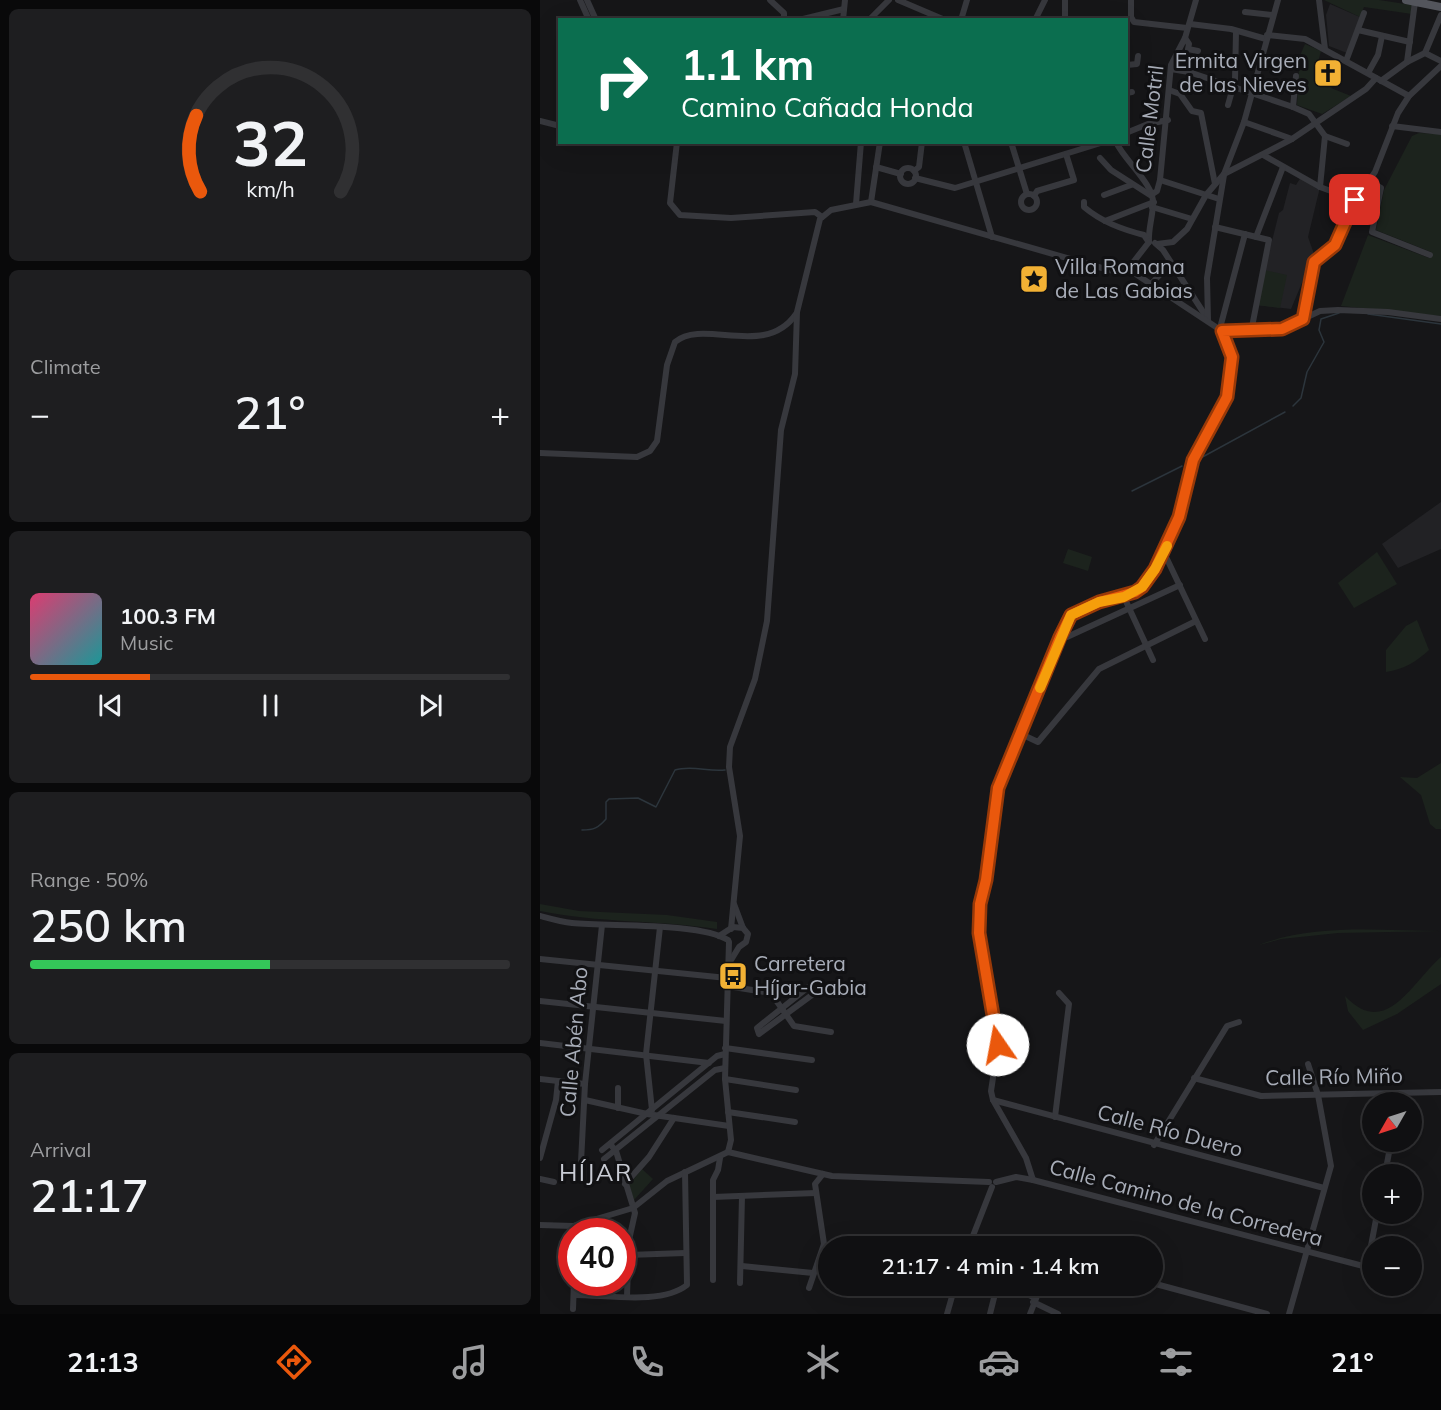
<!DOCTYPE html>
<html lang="en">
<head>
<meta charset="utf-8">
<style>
	:root { --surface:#101012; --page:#1e1e20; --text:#f1f3f6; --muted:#9c9d9f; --line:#303032; --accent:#ea580c }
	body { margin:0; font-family:Mulish,sans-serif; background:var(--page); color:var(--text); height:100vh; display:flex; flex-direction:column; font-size:22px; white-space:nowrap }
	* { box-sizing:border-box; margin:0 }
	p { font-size:20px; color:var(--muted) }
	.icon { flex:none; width:33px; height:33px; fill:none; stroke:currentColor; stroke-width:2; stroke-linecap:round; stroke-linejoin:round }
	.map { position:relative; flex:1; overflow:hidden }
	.sheet { display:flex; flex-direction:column; gap:9px; padding:9px; background:#09090a; width:540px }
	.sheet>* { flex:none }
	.guide { position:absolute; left:18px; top:18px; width:570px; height:126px; border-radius:0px; box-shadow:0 6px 24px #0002,0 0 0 2px var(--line); background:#0b6e4f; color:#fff; overflow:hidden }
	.needle { width:39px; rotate:231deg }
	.buttons { position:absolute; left:822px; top:1092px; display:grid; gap:12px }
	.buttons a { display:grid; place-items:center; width:60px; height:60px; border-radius:50%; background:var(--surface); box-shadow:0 6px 24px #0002,0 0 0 2px var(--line); font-size:30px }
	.speed { position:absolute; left:18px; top:1218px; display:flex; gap:12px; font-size:30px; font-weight:700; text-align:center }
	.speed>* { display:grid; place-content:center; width:78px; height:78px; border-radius:50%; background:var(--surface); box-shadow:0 6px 24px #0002,0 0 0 2px var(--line); line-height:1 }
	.speed .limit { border:9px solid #d22; background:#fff; color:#111 }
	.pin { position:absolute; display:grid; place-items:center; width:51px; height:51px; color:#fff; margin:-26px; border-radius:12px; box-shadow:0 3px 9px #0006 }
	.me { position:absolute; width:66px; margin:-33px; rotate:348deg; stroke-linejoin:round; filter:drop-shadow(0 0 4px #0008) }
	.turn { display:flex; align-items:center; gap:21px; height:126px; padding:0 24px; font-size:27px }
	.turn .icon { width:78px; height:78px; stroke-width:2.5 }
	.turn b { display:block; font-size:42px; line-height:51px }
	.big { font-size:45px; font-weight:600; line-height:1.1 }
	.sheet .card { flex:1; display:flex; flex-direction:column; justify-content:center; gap:9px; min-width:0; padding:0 21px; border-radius:9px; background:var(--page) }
	.sheet .dial { align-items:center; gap:0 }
	.dial svg { height:156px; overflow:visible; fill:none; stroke:var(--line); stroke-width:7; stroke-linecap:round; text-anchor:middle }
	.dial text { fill:var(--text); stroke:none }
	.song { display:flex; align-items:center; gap:18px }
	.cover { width:72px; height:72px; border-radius:9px; background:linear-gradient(135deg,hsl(340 70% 55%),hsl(180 70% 35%)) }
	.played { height:6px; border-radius:3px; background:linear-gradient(90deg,var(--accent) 25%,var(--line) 25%) }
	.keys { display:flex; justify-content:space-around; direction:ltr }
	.heat { display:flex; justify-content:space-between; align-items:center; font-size:33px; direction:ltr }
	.charge { height:9px; border-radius:4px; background:linear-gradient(90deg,#34c759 50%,var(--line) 0) }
	.trip { position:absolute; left:278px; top:1236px; width:345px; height:60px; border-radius:30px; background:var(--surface); box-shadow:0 6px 24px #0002,0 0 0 2px var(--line); font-weight:600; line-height:60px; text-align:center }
	.tabs { display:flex; height:96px; justify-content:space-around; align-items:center; background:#060607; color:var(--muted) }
	.tabs .icon { width:42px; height:42px }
	.tabs .selected { color:var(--accent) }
	.tabs b { font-size:27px; color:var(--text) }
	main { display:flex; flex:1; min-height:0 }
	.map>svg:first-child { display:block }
</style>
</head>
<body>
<main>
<section class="sheet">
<div class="card dial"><svg viewBox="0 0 100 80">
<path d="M14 69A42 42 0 1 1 86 69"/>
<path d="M14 69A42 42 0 0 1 12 30" stroke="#ea580c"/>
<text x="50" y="56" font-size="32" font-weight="700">32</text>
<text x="50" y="72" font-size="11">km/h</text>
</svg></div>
<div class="card"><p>Climate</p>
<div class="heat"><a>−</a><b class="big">21°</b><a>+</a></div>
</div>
<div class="card">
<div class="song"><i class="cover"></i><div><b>100.3 FM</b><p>Music</p></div></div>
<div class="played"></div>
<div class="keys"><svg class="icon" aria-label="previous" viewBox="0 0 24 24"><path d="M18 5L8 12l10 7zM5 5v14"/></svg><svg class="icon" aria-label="pause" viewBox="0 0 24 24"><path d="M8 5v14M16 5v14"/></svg><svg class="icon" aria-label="next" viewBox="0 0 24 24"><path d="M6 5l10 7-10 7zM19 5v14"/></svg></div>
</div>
<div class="card"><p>Range · 50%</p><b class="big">250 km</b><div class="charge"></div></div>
<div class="card"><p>Arrival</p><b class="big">21:17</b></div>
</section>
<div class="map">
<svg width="901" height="1314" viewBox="0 0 901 1314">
	<rect width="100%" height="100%" fill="#161618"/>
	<!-- built -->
	<g fill="#222225">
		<polygon points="790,4 820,17 807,53 789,46 786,15"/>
		<polygon points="761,177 780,187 768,237 774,254 751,309 716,305 739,213 743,210 750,183 756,185"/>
		<polygon points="901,502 901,549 858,568 842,544"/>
	</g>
	<!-- green -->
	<g fill="#1c231d">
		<polygon points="784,0 839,0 872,5 872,14 824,7 820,17"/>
		<polygon points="765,44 781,51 775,73 778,80 787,82 796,78 802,79 791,88 811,96 782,114 757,105 759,68 756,65"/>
		<polygon points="879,133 901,134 901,316 801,306 828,235 889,258 891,252 836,230 844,190 872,136"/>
		<polygon points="724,270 747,275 740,308 716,305"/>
		<polygon points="528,549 552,557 548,571 523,563"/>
		<polygon points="837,552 857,584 814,608 798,583"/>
		<path d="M877,620L889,650C876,662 864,669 846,672V650L866,626Z"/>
		<polygon points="901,763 901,829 896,829 890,824 881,795 860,777 877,778"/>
		<path d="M0,904L39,911L127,915L177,922V929C118,920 58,923 0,911Z"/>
		<path d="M901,931L798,933L741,939L719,945C776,923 841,931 901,931Z"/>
		<path d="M901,957V984L857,1014L823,1030L808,1011L805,996C846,1040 872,982 901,957Z"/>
		<polygon points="102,1169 113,1179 94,1200 89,1185"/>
	</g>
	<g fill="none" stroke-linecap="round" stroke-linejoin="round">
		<!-- stream -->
		<g stroke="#2c353c" stroke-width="1.5">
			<polyline points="828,314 901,324"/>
			<polyline points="753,406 761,398 767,372 784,342 779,330 781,319 799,313"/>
			<polyline points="657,460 745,412"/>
			<polyline points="592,491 642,466"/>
			<path d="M42,830C54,830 58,828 66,819V802L69,799L98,798L116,807L135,770C152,765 168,772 185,770"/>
		</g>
		<!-- minor -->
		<g stroke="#37383d" stroke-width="6">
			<polyline points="40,0 49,20"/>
			<polyline points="47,0 56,20"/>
			<polyline points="230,0 244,13 244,20"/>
			<polyline points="358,0 405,20"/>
			<polyline points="525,0 525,20"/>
			<polyline points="591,0 591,17 594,22 647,28"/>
			<polyline points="779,0 785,49"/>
			<polyline points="705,12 733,15"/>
			<polyline points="259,20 304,9"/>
			<polyline points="303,20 305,0"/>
			<polyline points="329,20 349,0"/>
			<polyline points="421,20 427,0"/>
			<polyline points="495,20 505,0"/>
			<polyline points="650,24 691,29 726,39"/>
			<polyline points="818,30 870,42"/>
			<polyline points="727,35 765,39 869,96"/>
			<polyline points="645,38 649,44 648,49 658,51"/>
			<polyline points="885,53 901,15"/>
			<polyline points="806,61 824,13"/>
			<polyline points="867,62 875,2"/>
			<polyline points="587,65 597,64 598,56"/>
			<polyline points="631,69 649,72 753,107 769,114 785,136 780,187"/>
			<polyline points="828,73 838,55 842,36"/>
			<polyline points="841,81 867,62 885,53 901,61"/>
			<polyline points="629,90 640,94 652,111 661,113 675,184"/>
			<polyline points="586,93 592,92"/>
			<polyline points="688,105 695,80 696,32"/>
			<polyline points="753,107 756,76"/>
			<polyline points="0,121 20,126"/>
			<polyline points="704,122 752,139"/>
			<polyline points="852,126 901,132"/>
			<polyline points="586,133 608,124 628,120"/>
			<polyline points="785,136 807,144"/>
			<polyline points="137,142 130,203 140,215 191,218 275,212 282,217"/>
			<polyline points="424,142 452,237"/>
			<polyline points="471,142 487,194"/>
			<path d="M576,142C584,160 614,184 613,203C613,216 608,229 609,242"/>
			<polyline points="723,155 780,187 815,200"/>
			<polyline points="560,158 571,170 610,195"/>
			<polyline points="336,167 361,174"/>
			<circle cx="368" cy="176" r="8"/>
			<polyline points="374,171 379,167 382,142"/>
			<polyline points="684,174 752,139 826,89 836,78"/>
			<polyline points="375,178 415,188 564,142"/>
			<polyline points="620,180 679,199"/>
			<polyline points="828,181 841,188 832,232 890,255"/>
			<circle cx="489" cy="202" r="8"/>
			<polyline points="564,195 591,185"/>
			<polyline points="611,195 617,191 620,180 631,65 645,38 656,0"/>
			<polyline points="494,196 497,191 534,180 526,154"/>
			<polyline points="331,202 340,142"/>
			<path d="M544,202V207C562,222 581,229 604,235L608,241"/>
			<polyline points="316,204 321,142"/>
			<polyline points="612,207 652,219"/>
			<polyline points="565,221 614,202"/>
			<polyline points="675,227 729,240 711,332"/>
			<polyline points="716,237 743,167"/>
			<polyline points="615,243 623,250 667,318"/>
			<polyline points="617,244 633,242 647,229 666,195 684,174 704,122 738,0"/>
			<polyline points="588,269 609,242"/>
			<polyline points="611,284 631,263"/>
			<polyline points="763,319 774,262 796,242 815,200 835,172 858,113 869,96 901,66"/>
			<polyline points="668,320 667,278 684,175"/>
			<polyline points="680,328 705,234"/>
			<path d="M0,453L97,457L110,451L117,441L127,365L135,342C164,318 225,359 256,314"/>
			<polyline points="622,556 627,559 665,639"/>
			<polyline points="584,597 613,660"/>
			<polyline points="520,637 527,637 640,585"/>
			<polyline points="481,734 498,742 559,669 656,621"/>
			<polyline points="194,904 203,928"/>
			<path d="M0,916C11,919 21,922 32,923C69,927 160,922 188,940"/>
			<polyline points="191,929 200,836 189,767 190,747 215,679 227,621 241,430 255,374 257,312 280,219 291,210 331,202 569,270 581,272 588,269 682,331 742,329 780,311 798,310 848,312 901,319"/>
			<polyline points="179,936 193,927 203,928 208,934 206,942 199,947 188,965"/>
			<polyline points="0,959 187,978"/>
			<polygon points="271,985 274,986 276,992 219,1034 217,1028"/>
			<polyline points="187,986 231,993 254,1026 291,1032"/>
			<polyline points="0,1001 186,1021"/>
			<polyline points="0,1043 169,1063"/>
			<polyline points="185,1048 272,1060"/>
			<polyline points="654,1078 721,1096 901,1092"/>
			<polyline points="0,1079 45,1084"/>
			<polyline points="185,1079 256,1090"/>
			<polyline points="45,1100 107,1114 189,1126"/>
			<polyline points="453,1100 784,1188"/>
			<polyline points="78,1108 78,1088"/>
			<polyline points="112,1110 106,1054 120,927"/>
			<polyline points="188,1112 255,1122"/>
			<polyline points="515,1117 529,1004 519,993"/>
			<polyline points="70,1144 76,1151 95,1213 89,1240 87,1296"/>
			<polyline points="614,1145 687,1026 699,1022"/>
			<polyline points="62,1150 177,1056 185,1054"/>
			<polyline points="188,1152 292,1176 449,1182"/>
			<polyline points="188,1152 191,1140 185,1079 189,942"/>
			<polyline points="0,1158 16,1100 18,1081"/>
			<polyline points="64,1159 175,1070 185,1068"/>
			<polyline points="41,1162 45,1084 62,925"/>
			<polyline points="845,1174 851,1142"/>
			<polyline points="0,1179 14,1182"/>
			<polyline points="493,1180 486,1158 453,1100 451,1091 458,1045 439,933 440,905 446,880 458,788 531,615 559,602 595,592 602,587 615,569 639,517 653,460 687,397 692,357 682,331"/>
			<polyline points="456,1182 476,1177 493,1180 827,1267 837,1214"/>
			<polyline points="85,1184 109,1157 134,1118"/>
			<polyline points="173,1197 276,1193"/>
			<polyline points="0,1225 33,1226 93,1208 127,1181 188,1152"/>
			<polyline points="32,1243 32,1250"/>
			<polyline points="429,1246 452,1187"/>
			<polyline points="88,1255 145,1253"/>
			<polyline points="202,1266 273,1273"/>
			<polyline points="173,1280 173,1180 178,1170 180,1158"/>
			<polyline points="200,1283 202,1196"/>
			<polyline points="612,1283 727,1314"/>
			<polyline points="471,1286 495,1298"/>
			<polyline points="269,1288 284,1244 275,1184 283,1174"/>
			<path d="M35,1295C67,1295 122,1305 147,1285L145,1172"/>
			<polyline points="493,1302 518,1314"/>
			<polyline points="33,1309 34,1282"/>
			<polyline points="407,1314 415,1286"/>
			<polyline points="450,1314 457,1286"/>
			<polyline points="490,1314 501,1286"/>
			<polyline points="749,1314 791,1166 778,1095 768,1064"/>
		</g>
		<!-- major -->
		<polyline stroke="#53555c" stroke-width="8" points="866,0 901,7"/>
	</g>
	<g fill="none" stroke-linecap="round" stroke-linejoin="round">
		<!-- route casing -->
		<g stroke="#983908" stroke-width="15">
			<polyline id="route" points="458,1045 439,933 440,904 446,880 458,788 520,637 531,615 559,602 595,592 602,587 615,569 639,517 653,460 687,397 692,357 682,331 742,329 763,319 774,262 795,245 815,200"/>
		</g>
		<!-- route -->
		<use href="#route" stroke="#ea580c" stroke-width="10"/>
		<!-- slow -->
		<polyline stroke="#f59e0b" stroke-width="10" points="500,688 531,615 559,602 584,597 602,587 615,569 627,546"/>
	</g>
	<!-- icons -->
	<defs>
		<g id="church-square" transform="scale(1.5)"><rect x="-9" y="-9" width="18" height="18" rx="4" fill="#f2b134" stroke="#111113"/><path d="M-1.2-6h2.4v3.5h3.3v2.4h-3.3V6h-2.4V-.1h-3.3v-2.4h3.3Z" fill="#111"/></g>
		<g id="sight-square" transform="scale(1.5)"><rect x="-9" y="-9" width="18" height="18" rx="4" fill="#f2b134" stroke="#111113"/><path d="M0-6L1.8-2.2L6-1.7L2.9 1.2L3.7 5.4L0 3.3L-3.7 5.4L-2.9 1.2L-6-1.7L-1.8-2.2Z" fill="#111"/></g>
		<g id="bus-square" transform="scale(1.5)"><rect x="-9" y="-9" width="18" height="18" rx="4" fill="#f2b134" stroke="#111113"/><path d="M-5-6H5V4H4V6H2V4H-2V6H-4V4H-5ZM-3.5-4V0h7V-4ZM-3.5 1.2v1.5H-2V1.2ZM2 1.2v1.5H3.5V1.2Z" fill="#111"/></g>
	</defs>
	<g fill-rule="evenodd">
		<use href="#church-square" x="788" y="73"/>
		<use href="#sight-square" x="494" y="279"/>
		<use href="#bus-square" x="193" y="976"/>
	</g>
	<g text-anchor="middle" stroke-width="6" stroke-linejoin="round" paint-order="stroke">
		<!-- poi labels -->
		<g font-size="21" fill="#a8adb8" stroke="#111113" text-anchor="start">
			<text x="767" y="68" text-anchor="end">Ermita Virgen<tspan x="767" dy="24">de las Nieves</tspan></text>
			<text x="515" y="274">Villa Romana<tspan x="515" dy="24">de Las Gabias</tspan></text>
			<text x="214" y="971">Carretera<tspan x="214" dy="24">Híjar-Gabia</tspan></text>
		</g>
		<!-- street labels -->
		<g font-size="21" fill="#a8adb8" stroke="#111113">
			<text transform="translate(610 119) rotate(-83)" y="7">Calle Motril</text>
			<text transform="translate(34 1042) rotate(-85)" y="7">Calle Abén Abo</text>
			<text transform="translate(794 1077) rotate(-1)" y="7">Calle Río Miño</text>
			<text transform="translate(630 1131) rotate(15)" y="7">Calle Río Duero</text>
			<text transform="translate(646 1203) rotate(15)" y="7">Calle Camino de la Corredera</text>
		</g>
		<!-- quarter labels -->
		<g font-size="24" letter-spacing="1.5" fill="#c9ccd4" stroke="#111113">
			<text x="56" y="1181">HÍJAR</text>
		</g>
	</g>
</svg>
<div class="buttons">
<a><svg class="needle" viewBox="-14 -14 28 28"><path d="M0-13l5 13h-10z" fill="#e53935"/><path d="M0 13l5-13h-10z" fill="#9c9d9f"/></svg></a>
<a>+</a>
<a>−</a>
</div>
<div class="speed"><div class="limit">40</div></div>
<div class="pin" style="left:815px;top:200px;background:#d93025"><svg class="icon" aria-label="arrive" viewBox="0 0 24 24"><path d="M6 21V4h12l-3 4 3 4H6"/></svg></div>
<svg class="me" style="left:458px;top:1045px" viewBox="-20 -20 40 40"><circle r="19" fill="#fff"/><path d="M0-13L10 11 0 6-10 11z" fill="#ea580c"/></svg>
<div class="trip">21:17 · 4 min · 1.4 km</div>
<div class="guide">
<div class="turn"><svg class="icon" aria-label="right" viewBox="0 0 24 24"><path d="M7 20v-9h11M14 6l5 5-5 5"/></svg><div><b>1.1 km</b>Camino Cañada Honda</div></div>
</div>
</div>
</main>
<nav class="tabs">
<b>21:13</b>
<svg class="icon selected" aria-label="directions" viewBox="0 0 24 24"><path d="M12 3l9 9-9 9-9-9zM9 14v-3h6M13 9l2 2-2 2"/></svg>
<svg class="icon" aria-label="music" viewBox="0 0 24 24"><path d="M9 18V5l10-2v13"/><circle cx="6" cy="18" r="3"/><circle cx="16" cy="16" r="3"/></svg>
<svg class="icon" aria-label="phone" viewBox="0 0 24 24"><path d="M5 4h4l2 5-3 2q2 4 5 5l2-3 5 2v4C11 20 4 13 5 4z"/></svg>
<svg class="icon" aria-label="climate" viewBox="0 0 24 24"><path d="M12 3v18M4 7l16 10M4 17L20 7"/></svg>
<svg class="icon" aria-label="car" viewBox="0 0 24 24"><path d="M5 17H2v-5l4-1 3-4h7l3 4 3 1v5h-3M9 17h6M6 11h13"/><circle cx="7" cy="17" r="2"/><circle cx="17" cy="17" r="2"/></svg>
<svg class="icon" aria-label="filters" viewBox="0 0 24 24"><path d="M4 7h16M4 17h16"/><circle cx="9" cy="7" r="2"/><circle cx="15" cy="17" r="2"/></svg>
<b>21°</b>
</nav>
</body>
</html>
